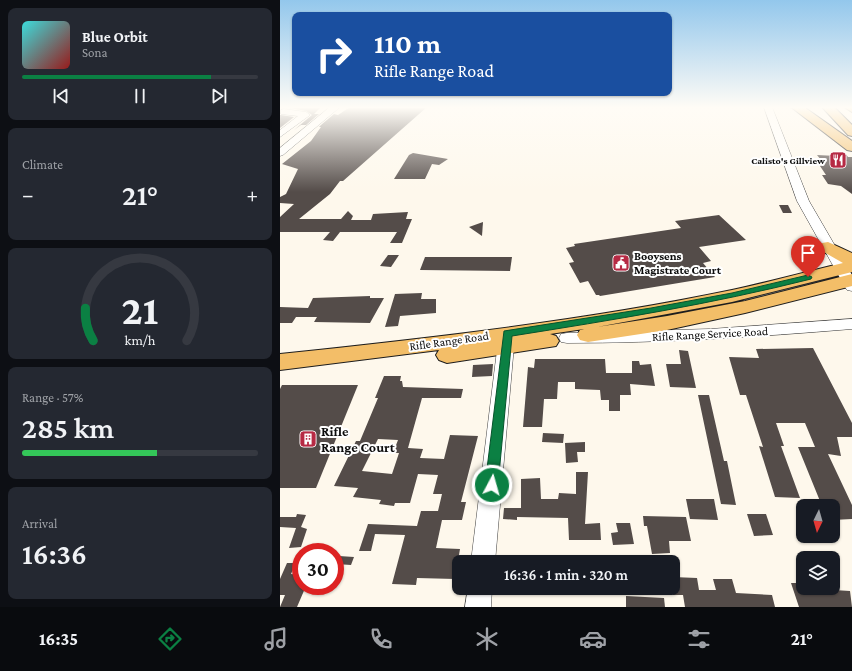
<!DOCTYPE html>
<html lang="en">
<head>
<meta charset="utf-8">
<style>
	:root { --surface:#171b24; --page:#242831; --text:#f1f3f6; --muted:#9ea1a6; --line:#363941; --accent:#0b8043 }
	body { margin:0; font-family:"Crimson Pro",serif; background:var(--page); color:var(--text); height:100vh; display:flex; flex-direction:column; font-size:15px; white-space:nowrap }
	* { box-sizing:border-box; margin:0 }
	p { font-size:13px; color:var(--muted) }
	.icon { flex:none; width:22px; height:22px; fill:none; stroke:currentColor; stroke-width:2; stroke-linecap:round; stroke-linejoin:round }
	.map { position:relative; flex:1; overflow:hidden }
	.sheet { display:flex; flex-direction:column; gap:8px; padding:8px; background:#0d0f14; width:280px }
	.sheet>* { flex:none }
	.top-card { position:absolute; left:12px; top:12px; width:380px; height:84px; border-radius:8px; box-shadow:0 1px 3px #0004; background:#1a4fa0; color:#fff; overflow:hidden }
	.needle { width:26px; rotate:185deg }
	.tools { position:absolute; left:516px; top:499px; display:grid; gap:8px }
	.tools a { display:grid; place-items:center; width:44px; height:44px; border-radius:8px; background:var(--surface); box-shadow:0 1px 3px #0004; font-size:20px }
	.speed { position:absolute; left:12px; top:543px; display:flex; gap:8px; font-size:20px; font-weight:700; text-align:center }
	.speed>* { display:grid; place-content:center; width:52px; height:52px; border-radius:50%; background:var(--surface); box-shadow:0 1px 3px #0004; line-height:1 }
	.speed .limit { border:6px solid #d22; background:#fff; color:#111 }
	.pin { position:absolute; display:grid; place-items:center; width:34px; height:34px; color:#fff; margin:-41px -17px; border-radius:50% 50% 50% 0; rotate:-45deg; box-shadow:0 0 4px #0007 }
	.pin .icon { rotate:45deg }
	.me { position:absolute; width:44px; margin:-22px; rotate:6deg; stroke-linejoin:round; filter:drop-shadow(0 0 3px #0008) }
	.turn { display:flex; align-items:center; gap:14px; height:84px; padding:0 16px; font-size:18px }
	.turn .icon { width:52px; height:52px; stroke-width:2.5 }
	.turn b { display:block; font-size:28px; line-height:34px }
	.big { font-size:30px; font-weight:600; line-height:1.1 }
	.sheet .card { flex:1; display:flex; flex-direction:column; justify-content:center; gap:6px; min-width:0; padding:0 14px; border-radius:8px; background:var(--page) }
	.sheet .dial { align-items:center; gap:0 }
	.dial svg { height:104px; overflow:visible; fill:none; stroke:var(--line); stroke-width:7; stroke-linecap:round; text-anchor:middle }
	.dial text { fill:var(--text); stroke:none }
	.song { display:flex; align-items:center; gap:12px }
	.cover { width:48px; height:48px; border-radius:6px; background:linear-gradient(135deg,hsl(180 70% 55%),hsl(0 70% 35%)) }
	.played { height:4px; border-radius:2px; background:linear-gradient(90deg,var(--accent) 80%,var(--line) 80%) }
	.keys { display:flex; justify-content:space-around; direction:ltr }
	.heat { display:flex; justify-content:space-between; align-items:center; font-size:22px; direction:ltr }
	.charge { height:6px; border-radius:3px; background:linear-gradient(90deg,#34c759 57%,var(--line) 0) }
	.trip { position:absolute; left:172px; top:555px; width:228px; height:40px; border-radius:8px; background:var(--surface); box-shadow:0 1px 3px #0004; font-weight:600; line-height:40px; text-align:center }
	.tabs { display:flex; height:64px; justify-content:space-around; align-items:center; background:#090b0e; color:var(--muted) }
	.tabs .icon { width:28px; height:28px }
	.tabs .on { color:var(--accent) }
	.tabs b { font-size:18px; color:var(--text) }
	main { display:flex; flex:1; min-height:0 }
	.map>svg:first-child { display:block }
</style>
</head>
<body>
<main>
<section class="sheet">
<div class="card">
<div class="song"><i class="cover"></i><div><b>Blue Orbit</b><p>Sona</p></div></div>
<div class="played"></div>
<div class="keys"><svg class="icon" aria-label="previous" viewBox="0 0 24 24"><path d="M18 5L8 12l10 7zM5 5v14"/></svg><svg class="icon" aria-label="pause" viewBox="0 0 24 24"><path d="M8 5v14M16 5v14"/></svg><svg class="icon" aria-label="next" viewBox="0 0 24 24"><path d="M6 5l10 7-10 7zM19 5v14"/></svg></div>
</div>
<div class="card"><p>Climate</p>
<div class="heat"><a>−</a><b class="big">21°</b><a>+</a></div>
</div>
<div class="card dial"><svg viewBox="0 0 100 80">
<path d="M14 69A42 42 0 1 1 86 69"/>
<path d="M14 69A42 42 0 0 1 8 44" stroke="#0b8043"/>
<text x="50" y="56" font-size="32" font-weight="700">21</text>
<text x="50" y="72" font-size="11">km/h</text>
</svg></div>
<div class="card"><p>Range · 57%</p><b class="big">285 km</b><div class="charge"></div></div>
<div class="card"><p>Arrival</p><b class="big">16:36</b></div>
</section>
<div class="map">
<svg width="572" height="607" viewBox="0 0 572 607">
	<rect width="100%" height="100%" fill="#fef8ec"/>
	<!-- building -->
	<g fill="#544c49" fill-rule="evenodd">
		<polygon points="12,107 41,107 34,114 39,114 26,125 21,125 14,130 32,115 26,111 10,108"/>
		<polygon points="70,107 147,107 63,181 60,181 50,194 19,219 61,219 68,211 73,216 71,220 91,220 93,214 128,212 126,219 132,219 122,243 110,243 117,232 60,232 53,241 43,240 50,232 0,232 0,217 14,204 0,203 0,197 6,194 18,169 2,164 31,141 41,127 39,127 41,125 54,114 58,115"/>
		<polygon points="0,115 1,115 14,117 0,128"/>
		<polygon points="555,152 565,153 568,157 572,157 572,194 561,186 548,184 542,175 546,175 536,160 541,160 537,155 557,156"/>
		<polygon points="133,153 168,159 159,165 152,164 145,179 114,179 129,155"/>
		<polygon points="499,205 508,205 512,213 503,213"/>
		<polygon points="439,215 466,240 419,247 431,261 423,263 435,277 320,296 319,295 316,295 308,281 300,283 289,263 294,262 286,248 295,246 294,244 401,228 395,221"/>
		<polygon points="203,222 202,236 189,227"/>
		<polygon points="108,255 119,255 111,267 100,266"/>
		<polygon points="145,257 232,257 230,271 140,270"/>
		<polygon points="142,293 141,299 156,299 156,313 120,316 118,326 105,327 115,294"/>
		<polygon points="90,296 90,298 104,298 90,323 34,322 37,317 16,317 12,323 0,323 0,307 28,308 33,298"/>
		<polygon points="533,348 572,423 572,437 557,437 561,456 548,454 572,505 572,519 553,520 553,506 542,506 518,447 535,447 525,423 496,423 504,446 501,446 520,498 495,497 479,446 483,447 466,395 460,395 449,357 479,358 476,349"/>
		<polygon points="399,350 408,351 416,388 390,387 386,364 401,364"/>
		<polygon points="255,359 325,359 326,373 352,373 352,361 359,361 360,365 371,364 375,386 350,384 351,395 340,395 340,411 329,411 329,400 321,400 320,390 295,389 295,382 278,382 277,399 264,399 262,427 243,427 248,367 254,368"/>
		<polygon points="213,364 212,376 192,377 193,365"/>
		<path d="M104,376H121L120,381H122L123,387L183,389L181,398H142L128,448L143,449L140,458L164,459L170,435L198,436L181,502H186L182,520H162L156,548L180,549L175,579L137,578L136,585L112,584L125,535L95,534L91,551H79L88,524L137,526L141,511H158L162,494H153L158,475L138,474L130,503H115L114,506L99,504L101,500L73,497L78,488L54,486L76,441H80L98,398H95ZM98,439L118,440L113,453H119L112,474L82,471Z"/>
		<polygon points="2,385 78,385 36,488 0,488 0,389"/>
		<polygon points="418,395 429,395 444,461 447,461 456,505 441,504"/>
		<polygon points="263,433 284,434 283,443 262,442"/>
		<polygon points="305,442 305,452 297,452 298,462 286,463 285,443"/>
		<polygon points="296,472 308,472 305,524 320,523 321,540 289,540 288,518 237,517 237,520 223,519 224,508 241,508 241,479 260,478 261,499 278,499 279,493 296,494"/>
		<polygon points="406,499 434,499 438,520 410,519"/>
		<polygon points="17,514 26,515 21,527 27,529 21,547 9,548 16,528 0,527 0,517 16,517"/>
		<polygon points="467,514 486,514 493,535 474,536"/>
		<polygon points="363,516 406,517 411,541 389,541 390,553 372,554 367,526 364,526"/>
		<polygon points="336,523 350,523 354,544 333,545 331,533 338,532"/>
		<polygon points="59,556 74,557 71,565 56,564"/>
		<polygon points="7,563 16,563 11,574 21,575 21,586 26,586 17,607 0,607 5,595 0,595 0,579"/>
		<polygon points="393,577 417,578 419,590 436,590 433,579 452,579 456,593 492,595 495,607 405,607 403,595 393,595"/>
		<polygon points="511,583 520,583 522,588 570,591 572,607 519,607"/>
		<polygon points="346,596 384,598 385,607 346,607"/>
	</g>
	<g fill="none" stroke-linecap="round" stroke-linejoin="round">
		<!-- minor casing -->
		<g stroke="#3f3f3f" stroke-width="1">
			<g id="minor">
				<polygon points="50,107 60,107 3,155 0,156 0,148"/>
				<polygon points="484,107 492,107 529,201 572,275 572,291 567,290 565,287 517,201"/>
				<polygon points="4,109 26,112 30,115 0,137 0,130 18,116 1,114 1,110"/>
				<path d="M572,319V329C477,337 382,343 287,343L281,342L279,338L281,334L287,333L430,329Z"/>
				<polygon points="227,329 233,330 235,334 215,562 191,562 219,334 221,330"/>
				<polygon points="188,588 212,588 211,607 185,607"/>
			</g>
		</g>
		<!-- major casing -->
		<g stroke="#1d1d1d" stroke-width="2">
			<g id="major">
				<polygon points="511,107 524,107 572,141 572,151 567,150"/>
				<polygon points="542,107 554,107 572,125 572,136 568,135"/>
				<polygon points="564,107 572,107 572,112"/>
				<path d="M548,242L572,253V272L452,302L317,327L387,316L465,301L572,274V286L465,313L387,330L308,342L300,340L297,335L300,330L304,329L270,334L276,336L279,341L276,346L167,363L159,360L156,355L159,350L0,370V354C151,338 303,321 452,290C489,282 526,272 563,263L542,251L539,247L542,243Z"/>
			</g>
		</g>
		<!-- minor -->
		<use href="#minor" fill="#fff" fill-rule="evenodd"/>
		<!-- major -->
		<use href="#major" fill="#f3be68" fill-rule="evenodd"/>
	</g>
	<!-- sky -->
	<linearGradient id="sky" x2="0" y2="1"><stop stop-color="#93c7ec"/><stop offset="0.56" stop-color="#fffcf6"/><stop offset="1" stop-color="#fffcf6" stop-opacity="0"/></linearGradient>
	<rect width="572" height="192" fill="url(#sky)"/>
	<!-- route -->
	<path fill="#0b8043" stroke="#07532c" d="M528,275L532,277L531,279C432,304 333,320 232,336L218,485L216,489L212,491L207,489L205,485L224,331L371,308L452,293Z"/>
	<!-- icons -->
	<defs>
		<g id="restaurant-square" transform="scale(0.9)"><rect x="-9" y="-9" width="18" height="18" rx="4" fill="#b62a44" stroke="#fff"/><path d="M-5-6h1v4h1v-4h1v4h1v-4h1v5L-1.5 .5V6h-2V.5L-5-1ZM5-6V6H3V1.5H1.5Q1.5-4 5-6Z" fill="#fff"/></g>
		<g id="civic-square" transform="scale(0.9)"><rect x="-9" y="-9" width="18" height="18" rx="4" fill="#b62a44" stroke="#fff"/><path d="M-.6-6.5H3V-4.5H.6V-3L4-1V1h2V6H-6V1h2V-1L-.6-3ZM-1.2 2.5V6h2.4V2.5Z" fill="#fff"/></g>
		<g id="building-square" transform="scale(0.9)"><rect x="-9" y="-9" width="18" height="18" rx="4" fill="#b62a44" stroke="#fff"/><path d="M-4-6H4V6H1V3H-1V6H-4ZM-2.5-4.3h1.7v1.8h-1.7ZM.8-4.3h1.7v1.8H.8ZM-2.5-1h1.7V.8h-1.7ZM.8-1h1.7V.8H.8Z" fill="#fff"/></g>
	</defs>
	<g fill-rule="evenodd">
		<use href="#restaurant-square" x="558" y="160"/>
		<use href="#civic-square" x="341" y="263"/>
		<use href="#building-square" x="28" y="439"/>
	</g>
	<g text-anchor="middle" stroke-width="4" stroke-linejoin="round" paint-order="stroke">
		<!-- far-poi labels -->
		<g font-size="10" font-weight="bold" fill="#0c0c0c" stroke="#fff" text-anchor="end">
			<text x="545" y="164">Calisto's Gillview</text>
		</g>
		<!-- poi labels -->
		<g font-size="12" font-weight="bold" fill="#0c0c0c" stroke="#fff" text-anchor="start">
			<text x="354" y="260">Booysens<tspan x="354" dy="14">Magistrate Court</tspan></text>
		</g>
		<!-- street labels -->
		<g font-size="12" fill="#0c0c0c" stroke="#fff">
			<text transform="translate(430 334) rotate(-3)" y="4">Rifle Range Service Road</text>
			<text transform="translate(169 341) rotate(-8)" y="4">Rifle Range Road</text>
		</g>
		<!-- near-poi labels -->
		<g font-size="14" font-weight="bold" fill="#0c0c0c" stroke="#fff" text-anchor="start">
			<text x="41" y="436">Rifle<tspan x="41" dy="16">Range Court</tspan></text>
		</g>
	</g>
</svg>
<div class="tools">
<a><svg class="needle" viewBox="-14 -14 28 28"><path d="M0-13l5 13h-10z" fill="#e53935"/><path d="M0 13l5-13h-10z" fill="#9ea1a6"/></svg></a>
<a><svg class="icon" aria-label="layers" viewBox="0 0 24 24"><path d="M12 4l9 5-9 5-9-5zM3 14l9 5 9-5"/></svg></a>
</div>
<div class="speed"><div class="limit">30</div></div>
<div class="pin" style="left:528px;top:277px;background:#d93025"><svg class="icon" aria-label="arrive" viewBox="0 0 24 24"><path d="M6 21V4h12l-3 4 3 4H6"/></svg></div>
<svg class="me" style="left:212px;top:485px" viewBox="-20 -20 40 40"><circle r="17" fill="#0b8043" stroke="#fff" stroke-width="3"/><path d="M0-11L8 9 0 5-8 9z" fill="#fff"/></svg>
<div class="trip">16:36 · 1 min · 320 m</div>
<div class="top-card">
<div class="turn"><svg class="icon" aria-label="right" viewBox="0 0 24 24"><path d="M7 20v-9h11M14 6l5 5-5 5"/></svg><div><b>110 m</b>Rifle Range Road</div></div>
</div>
</div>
</main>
<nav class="tabs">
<b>16:35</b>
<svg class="icon on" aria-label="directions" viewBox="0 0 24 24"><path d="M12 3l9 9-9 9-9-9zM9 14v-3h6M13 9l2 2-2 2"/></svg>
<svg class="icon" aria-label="music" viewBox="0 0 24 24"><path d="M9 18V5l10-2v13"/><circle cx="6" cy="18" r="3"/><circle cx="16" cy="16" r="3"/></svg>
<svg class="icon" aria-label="phone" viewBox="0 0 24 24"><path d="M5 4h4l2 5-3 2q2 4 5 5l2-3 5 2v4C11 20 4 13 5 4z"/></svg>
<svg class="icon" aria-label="climate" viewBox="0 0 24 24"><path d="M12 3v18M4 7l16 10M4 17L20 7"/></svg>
<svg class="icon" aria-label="car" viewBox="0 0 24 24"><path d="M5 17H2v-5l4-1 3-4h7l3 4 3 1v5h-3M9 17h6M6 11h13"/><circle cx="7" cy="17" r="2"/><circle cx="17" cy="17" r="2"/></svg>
<svg class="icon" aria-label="filters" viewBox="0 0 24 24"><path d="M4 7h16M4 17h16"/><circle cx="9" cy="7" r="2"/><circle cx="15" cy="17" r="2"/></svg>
<b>21°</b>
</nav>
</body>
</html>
